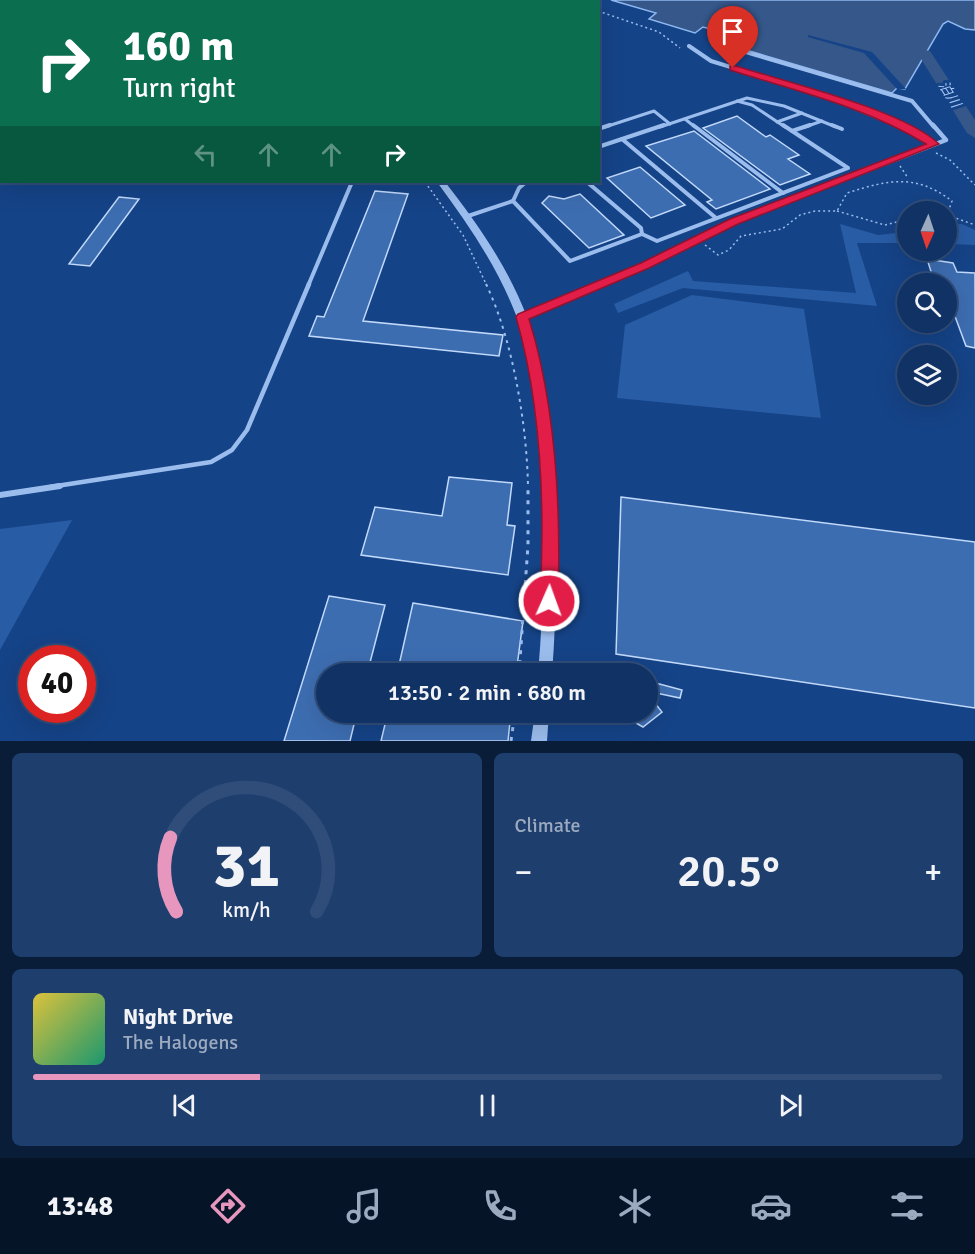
<!DOCTYPE html>
<html lang="en">
<head>
<meta charset="utf-8">
<style>
	:root { --surface:#103265; --page:#1e3e6e; --text:#f1f3f6; --muted:#9caabf; --line:#304d79; --accent:#e797bd }
	body { margin:0; font-family:Signika,"Noto Sans JP",sans-serif; background:var(--page); color:var(--text); height:100vh; display:flex; flex-direction:column; font-size:22px; white-space:nowrap }
	* { box-sizing:border-box; margin:0 }
	p { font-size:20px; color:var(--muted) }
	.icon { flex:none; width:33px; height:33px; fill:none; stroke:currentColor; stroke-width:2; stroke-linecap:round; stroke-linejoin:round }
	.map { position:relative; height:741px; overflow:hidden }
	.panel { display:flex; flex-direction:column; gap:12px; padding:12px; background:#091c38; flex:1 }
	.panel>* { flex:none }
	.guide { position:absolute; left:0px; top:0px; width:600px; height:183px; box-shadow:0 6px 24px #0002,0 0 0 2px var(--line); background:#0b6e4f; color:#fff; overflow:hidden }
	.needle { width:39px; rotate:183deg }
	.tools { position:absolute; left:897px; top:201px; display:grid; gap:12px }
	.tools a { display:grid; place-items:center; width:60px; height:60px; border-radius:50%; background:var(--surface); box-shadow:0 6px 24px #0002,0 0 0 2px var(--line); font-size:30px }
	.speed { position:absolute; left:18px; top:645px; display:flex; gap:12px; font-size:30px; font-weight:700; text-align:center }
	.speed>* { display:grid; place-content:center; width:78px; height:78px; border-radius:50%; background:var(--surface); box-shadow:0 6px 24px #0002,0 0 0 2px var(--line); line-height:1 }
	.speed .limit { border:9px solid #d22; background:#fff; color:#111 }
	.pin { position:absolute; display:grid; place-items:center; width:51px; height:51px; color:#fff; margin:-62px -26px; border-radius:50% 50% 50% 0; rotate:-45deg; box-shadow:0 0 6px #0007 }
	.pin .icon { rotate:45deg }
	.me { position:absolute; width:66px; margin:-33px; rotate:2deg; stroke-linejoin:round; filter:drop-shadow(0 0 4px #0008) }
	.turn { display:flex; align-items:center; gap:21px; height:126px; padding:0 24px; font-size:27px }
	.turn .icon { width:78px; height:78px; stroke-width:2.5 }
	.turn b { display:block; font-size:42px; line-height:51px }
	.lanes { display:flex; align-items:center; height:57px; padding:0 24px; background:#0003; justify-content:center; gap:30px; direction:ltr }
	.lanes .off { opacity:.35 }
	.big { font-size:45px; font-weight:600; line-height:1.1 }
	.panel .tile { flex:1; display:flex; flex-direction:column; justify-content:center; gap:9px; min-width:0; padding:0 21px; border-radius:9px; background:var(--page) }
	.panel .dial { align-items:center; gap:0 }
	.dial svg { height:156px; overflow:visible; fill:none; stroke:var(--line); stroke-width:7; stroke-linecap:round; text-anchor:middle }
	.dial text { fill:var(--text); stroke:none }
	.song { display:flex; align-items:center; gap:18px }
	.cover { width:72px; height:72px; border-radius:9px; background:linear-gradient(135deg,hsl(50 70% 55%),hsl(160 70% 35%)) }
	.played { height:6px; border-radius:3px; background:linear-gradient(90deg,var(--accent) 25%,var(--line) 25%) }
	.keys { display:flex; justify-content:space-around; direction:ltr }
	.heat { display:flex; justify-content:space-between; align-items:center; font-size:33px; direction:ltr }
	.panel .tiles { flex:1; display:grid; gap:12px; grid-template-columns:1fr 1fr }
	.tile:last-child { grid-column:span 2 }
	.trip { position:absolute; left:316px; top:663px; width:342px; height:60px; border-radius:30px; background:var(--surface); box-shadow:0 6px 24px #0002,0 0 0 2px var(--line); font-weight:600; line-height:60px; text-align:center }
	.tab-bar { display:flex; height:96px; justify-content:space-around; align-items:center; background:#061428; color:var(--muted) }
	.tab-bar .icon { width:42px; height:42px }
	.tab-bar .active { color:var(--accent) }
	.tab-bar b { font-size:27px; color:var(--text) }
	.map>svg:first-child { display:block }
</style>
</head>
<body>
<div class="map">
<svg width="975" height="741" viewBox="0 0 975 741">
	<rect width="100%" height="100%" fill="#154387"/>
	<!-- green -->
	<g fill="#285ca5">
		<polygon points="840,224 878,235 905,232 907,228 907,243 857,243 877,306 683,288 618,313 614,304 688,271 693,281 856,293"/>
		<polygon points="962,224 975,230 975,245 947,244 947,225"/>
		<polygon points="692,295 804,309 821,418 617,398 625,325"/>
		<polygon points="72,520 0,650 0,529"/>
	</g>
	<!-- water -->
	<polygon fill="#35578a" stroke="#8db8f1" stroke-width="1.5" points="611,0 975,0 975,30 965,29 948,21 943,24 905,89 897,88 892,93 736,47 745,38 703,27 695,33 649,19 656,13"/>
	<!-- pier -->
	<polygon fill="#154387" points="808,35 872,52 906,89 897,89 864,53 808,37"/>
	<g fill="none" stroke-linecap="round" stroke-linejoin="round">
		<!-- river -->
		<polygon fill="#35578a" fill-rule="evenodd" points="925,50 930,51 975,120 975,138 967,133 918,54"/>
	</g>
	<!-- building -->
	<g fill="#3d6db1" stroke="#c1d9fa" stroke-width="1.5">
		<polygon points="737,116 766,137 770,135 799,155 788,159 810,174 780,185 703,128"/>
		<polygon points="694,131 770,189 716,209 707,202 712,200 646,146"/>
		<polygon points="640,167 685,205 651,218 607,178"/>
		<polygon points="375,191 408,194 363,321 503,335 499,356 309,336 317,316 324,317"/>
		<polygon points="580,194 624,235 589,248 542,203 549,196 564,199"/>
		<polygon points="119,197 139,199 90,266 69,264"/>
		<polygon points="927,259 953,263 957,272 975,273 975,348 966,346 953,311 946,310 946,284 935,284"/>
		<polygon points="449,477 512,483 507,525 515,526 508,575 361,555 375,507 442,516"/>
		<polygon points="621,497 975,542 975,708 616,654"/>
		<polygon points="329,596 385,605 367,674 327,674 327,712 357,712 350,741 284,741"/>
		<polygon points="413,603 523,621 516,674 397,674"/>
		<polygon points="652,682 682,690 680,698 651,692"/>
		<polygon points="648,694 662,712 643,727 636,723 636,712 648,712"/>
		<polygon points="388,712 511,712 508,741 381,741"/>
	</g>
	<g fill="none" stroke-linecap="round" stroke-linejoin="round">
		<!-- path-far2 -->
		<g stroke="#9bbdee" stroke-width="1.5" stroke-dasharray="2 3" stroke-linecap="butt">
			<polyline points="559,0 565,2"/>
			<polyline points="598,11 659,32 680,48"/>
			<polyline points="936,153 950,160 975,185"/>
			<polyline points="900,166 908,178"/>
			<polyline points="425,182 463,235 487,286"/>
			<polyline points="837,211 885,225 897,222 908,215"/>
			<polyline points="947,215 975,225"/>
			<path d="M705,245L718,255L729,250L741,236L782,229L800,215L815,211H837L847,193C888,180 915,173 952,201L947,215"/>
		</g>
		<!-- path-far1 -->
		<path stroke="#9bbdee" stroke-width="2" stroke-dasharray="3 4.5" stroke-linecap="butt" d="M486,284C513,340 527,426 528,487"/>
		<!-- path -->
		<g stroke="#9bbdee" stroke-width="3" stroke-dasharray="4 6" stroke-linecap="butt">
			<polyline points="519,674 528,545 528,486"/>
			<polyline points="511,741 515,712"/>
		</g>
		<!-- service-far3 -->
		<g stroke="#9bbdee" stroke-width="3">
			<polyline points="737,101 752,105 785,127"/>
			<polyline points="685,119 695,127"/>
			<polyline points="777,122 802,113"/>
			<polyline points="605,127 654,111 670,124"/>
			<polyline points="660,127 747,98 784,106 836,127"/>
			<polyline points="805,127 822,121"/>
		</g>
		<!-- service-far2 -->
		<g stroke="#9bbdee" stroke-width="4">
			<polyline points="693,125 783,193"/>
			<polyline points="832,125 842,129"/>
			<polyline points="598,129 610,125"/>
			<polyline points="792,131 810,125"/>
			<polyline points="622,139 716,218"/>
			<polyline points="598,147 664,125"/>
			<polyline points="526,182 519,188 513,201 570,261 642,234"/>
			<polyline points="587,182 641,228 642,234 657,241 848,168 783,125"/>
			<polyline points="468,216 513,201"/>
			<polyline points="308,286 352,182"/>
		</g>
		<!-- service-far1 -->
		<polyline stroke="#9bbdee" stroke-width="4.5" points="50,487 211,462 232,450 247,430 309,284"/>
		<!-- service -->
		<polyline stroke="#9bbdee" stroke-width="6" points="0,495 60,486"/>
		<!-- minor-far2 -->
		<g stroke="#9bbdee" stroke-width="4">
			<polyline points="462,2 464,0"/>
			<polyline points="689,46 711,61 825,96 901,127"/>
			<polyline points="732,48 912,101 934,127"/>
		</g>
		<!-- minor-far1 -->
		<g stroke="#9bbdee" stroke-width="4.5">
			<polyline points="898,125 934,144"/>
			<polyline points="597,286 645,266 734,222 946,140 933,125"/>
		</g>
		<!-- minor -->
		<polyline stroke="#9bbdee" stroke-width="6" points="522,317 601,284"/>
		<!-- tertiary -->
		<g fill="#9bbdee" fill-rule="evenodd">
			<rect x="0" y="5" width="2" height="4"/>
			<path d="M437,182H445C477,223 508,267 527,317C538,345 540,376 545,406C557,495 559,584 552,674H538C546,583 545,494 534,404C530,374 527,343 516,315C497,266 468,224 437,182Z"/>
			<polygon points="535,712 549,712 547,741 531,741"/>
		</g>
	</g>
	<!-- route -->
	<path fill="#e11d48" stroke="#92132f" stroke-width="1.5" d="M730,66H736C786,82 904,110 939,144L738,224L649,268L529,319C556,406 561,511 558,601L555,607L549,610L543,607L540,601C545,508 542,407 516,317L518,314L641,263L730,219L926,144C866,107 796,91 730,70Z"/>
	<g text-anchor="middle" stroke-width="6" stroke-linejoin="round" paint-order="stroke">
		<!-- far-water labels -->
		<g font-size="14" font-style="italic" fill="#a6c8f6" stroke="#154387">
			<text transform="translate(950 94) rotate(58)" y="5">泊川</text>
		</g>
	</g>
</svg>
<div class="tools">
<a><svg class="needle" viewBox="-14 -14 28 28"><path d="M0-13l5 13h-10z" fill="#e53935"/><path d="M0 13l5-13h-10z" fill="#9caabf"/></svg></a>
<a><svg class="icon" aria-label="search" viewBox="0 0 24 24"><circle cx="10" cy="10" r="6"/><path d="M15 15l6 6"/></svg></a>
<a><svg class="icon" aria-label="layers" viewBox="0 0 24 24"><path d="M12 4l9 5-9 5-9-5zM3 14l9 5 9-5"/></svg></a>
</div>
<div class="speed"><div class="limit">40</div></div>
<div class="pin" style="left:733px;top:68px;background:#d93025"><svg class="icon" aria-label="arrive" viewBox="0 0 24 24"><path d="M6 21V4h12l-3 4 3 4H6"/></svg></div>
<svg class="me" style="left:549px;top:601px" viewBox="-20 -20 40 40"><circle r="17" fill="#e11d48" stroke="#fff" stroke-width="3"/><path d="M0-11L8 9 0 5-8 9z" fill="#fff"/></svg>
<div class="trip">13:50 · 2 min · 680 m</div>
<div class="guide">
<div class="turn"><svg class="icon" aria-label="right" viewBox="0 0 24 24"><path d="M7 20v-9h11M14 6l5 5-5 5"/></svg><div><b>160 m</b>Turn right</div></div>
<div class="lanes"><svg class="icon off" aria-label="left" viewBox="0 0 24 24"><path d="M17 20v-9H6M10 6l-5 5 5 5"/></svg><svg class="icon off" aria-label="ahead" viewBox="0 0 24 24"><path d="M12 20V5M6 11l6-6 6 6"/></svg><svg class="icon off" aria-label="ahead" viewBox="0 0 24 24"><path d="M12 20V5M6 11l6-6 6 6"/></svg><svg class="icon" aria-label="right" viewBox="0 0 24 24"><path d="M7 20v-9h11M14 6l5 5-5 5"/></svg></div>
</div>
</div>
<section class="panel">
<div class="tiles">
<div class="tile dial"><svg viewBox="0 0 100 80">
<path d="M14 69A42 42 0 1 1 86 69"/>
<path d="M14 69A42 42 0 0 1 11 31" stroke="#e797bd"/>
<text x="50" y="56" font-size="32" font-weight="700">31</text>
<text x="50" y="72" font-size="11">km/h</text>
</svg></div>
<div class="tile"><p>Climate</p>
<div class="heat"><a>−</a><b class="big">20.5°</b><a>+</a></div>
</div>
<div class="tile">
<div class="song"><i class="cover"></i><div><b>Night Drive</b><p>The Halogens</p></div></div>
<div class="played"></div>
<div class="keys"><svg class="icon" aria-label="previous" viewBox="0 0 24 24"><path d="M18 5L8 12l10 7zM5 5v14"/></svg><svg class="icon" aria-label="pause" viewBox="0 0 24 24"><path d="M8 5v14M16 5v14"/></svg><svg class="icon" aria-label="next" viewBox="0 0 24 24"><path d="M6 5l10 7-10 7zM19 5v14"/></svg></div>
</div>
</div>
</section>
<nav class="tab-bar">
<b>13:48</b>
<svg class="icon active" aria-label="directions" viewBox="0 0 24 24"><path d="M12 3l9 9-9 9-9-9zM9 14v-3h6M13 9l2 2-2 2"/></svg>
<svg class="icon" aria-label="music" viewBox="0 0 24 24"><path d="M9 18V5l10-2v13"/><circle cx="6" cy="18" r="3"/><circle cx="16" cy="16" r="3"/></svg>
<svg class="icon" aria-label="phone" viewBox="0 0 24 24"><path d="M5 4h4l2 5-3 2q2 4 5 5l2-3 5 2v4C11 20 4 13 5 4z"/></svg>
<svg class="icon" aria-label="climate" viewBox="0 0 24 24"><path d="M12 3v18M4 7l16 10M4 17L20 7"/></svg>
<svg class="icon" aria-label="car" viewBox="0 0 24 24"><path d="M5 17H2v-5l4-1 3-4h7l3 4 3 1v5h-3M9 17h6M6 11h13"/><circle cx="7" cy="17" r="2"/><circle cx="17" cy="17" r="2"/></svg>
<svg class="icon" aria-label="filters" viewBox="0 0 24 24"><path d="M4 7h16M4 17h16"/><circle cx="9" cy="7" r="2"/><circle cx="15" cy="17" r="2"/></svg>
</nav>
</body>
</html>
